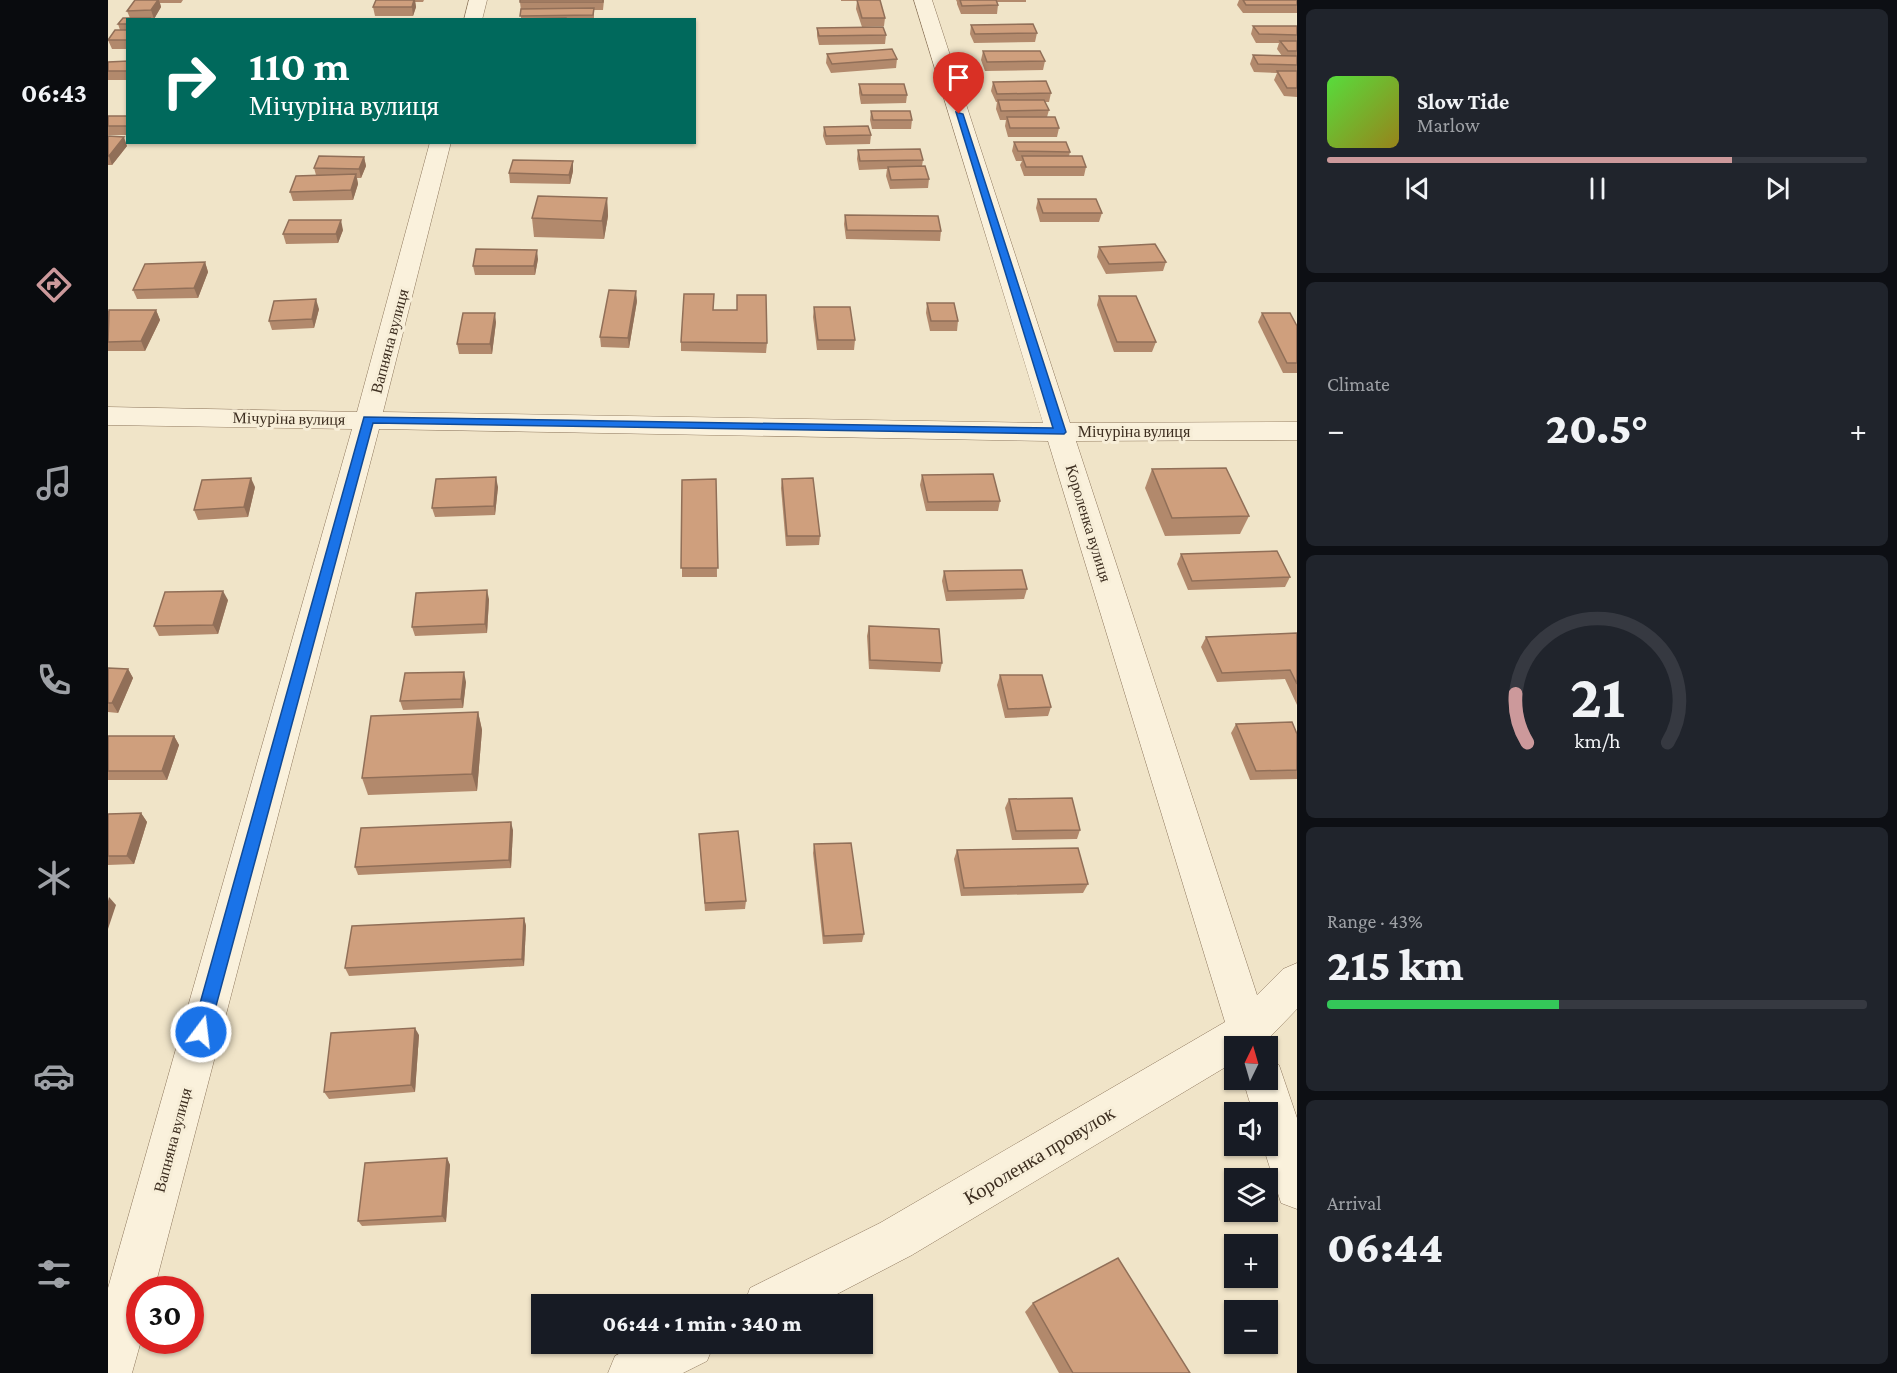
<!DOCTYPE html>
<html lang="en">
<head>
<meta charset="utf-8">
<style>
	:root { --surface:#171b24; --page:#20242c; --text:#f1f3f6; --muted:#9ea1a6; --line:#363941; --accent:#cc999b }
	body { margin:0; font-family:"Crimson Pro",serif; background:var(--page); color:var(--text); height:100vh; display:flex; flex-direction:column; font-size:22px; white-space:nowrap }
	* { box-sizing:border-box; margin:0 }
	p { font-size:20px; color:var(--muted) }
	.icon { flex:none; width:33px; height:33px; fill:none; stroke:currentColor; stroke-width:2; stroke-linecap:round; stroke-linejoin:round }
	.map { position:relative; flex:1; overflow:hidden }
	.details { display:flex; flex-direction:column; gap:9px; padding:9px; background:#0d0f14; width:600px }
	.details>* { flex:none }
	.banner { position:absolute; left:18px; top:18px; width:570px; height:126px; border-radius:0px; box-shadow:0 2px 4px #0004; background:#00695c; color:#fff; overflow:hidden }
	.needle { width:39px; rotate:5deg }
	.fabs { position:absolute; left:1116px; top:1036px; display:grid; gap:12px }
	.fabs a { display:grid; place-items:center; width:54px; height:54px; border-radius:0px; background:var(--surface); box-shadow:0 2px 4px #0004; font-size:30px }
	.speed { position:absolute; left:18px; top:1276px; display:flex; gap:12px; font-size:30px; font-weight:700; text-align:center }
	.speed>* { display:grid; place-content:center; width:78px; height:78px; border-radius:50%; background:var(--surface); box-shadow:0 2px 4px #0004; line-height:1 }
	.speed .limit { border:9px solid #d22; background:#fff; color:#111 }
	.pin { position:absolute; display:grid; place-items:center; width:51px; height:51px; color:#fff; margin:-62px -26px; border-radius:50% 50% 50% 0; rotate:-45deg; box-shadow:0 0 6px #0007 }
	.pin .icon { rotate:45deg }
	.me { position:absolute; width:66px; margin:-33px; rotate:15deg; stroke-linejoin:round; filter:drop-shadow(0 0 4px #0008) }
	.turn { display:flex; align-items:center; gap:21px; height:126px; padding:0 24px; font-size:27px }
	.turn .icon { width:78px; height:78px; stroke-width:2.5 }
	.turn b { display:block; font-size:42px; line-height:51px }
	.big { font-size:45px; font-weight:800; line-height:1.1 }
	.details .widget { flex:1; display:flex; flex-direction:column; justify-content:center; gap:9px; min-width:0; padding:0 21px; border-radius:9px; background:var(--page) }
	.details .dial { align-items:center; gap:0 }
	.dial svg { height:156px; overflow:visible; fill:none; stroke:var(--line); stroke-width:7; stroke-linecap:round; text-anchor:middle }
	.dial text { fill:var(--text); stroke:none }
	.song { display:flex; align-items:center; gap:18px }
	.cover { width:72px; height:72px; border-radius:9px; background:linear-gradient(135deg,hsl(110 70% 55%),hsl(50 70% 35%)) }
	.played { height:6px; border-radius:3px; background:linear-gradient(90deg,var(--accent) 75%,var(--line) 75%) }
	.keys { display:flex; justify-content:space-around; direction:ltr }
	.heat { display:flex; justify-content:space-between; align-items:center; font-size:33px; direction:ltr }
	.charge { height:9px; border-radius:4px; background:linear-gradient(90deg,#34c759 43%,var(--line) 0) }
	.trip { position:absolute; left:423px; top:1294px; width:342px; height:60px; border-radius:0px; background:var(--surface); box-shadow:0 2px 4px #0004; font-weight:800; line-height:60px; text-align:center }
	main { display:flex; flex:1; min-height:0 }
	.dock { display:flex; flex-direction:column; width:108px; justify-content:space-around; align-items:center; background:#090b0e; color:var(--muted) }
	.dock .icon { width:42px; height:42px }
	.dock .current { color:var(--accent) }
	.dock b { font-size:27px; color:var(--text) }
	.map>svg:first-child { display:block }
</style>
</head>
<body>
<main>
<nav class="dock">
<b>06:43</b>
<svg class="icon current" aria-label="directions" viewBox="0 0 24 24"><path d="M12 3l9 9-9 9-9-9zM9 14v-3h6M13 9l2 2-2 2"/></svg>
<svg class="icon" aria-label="music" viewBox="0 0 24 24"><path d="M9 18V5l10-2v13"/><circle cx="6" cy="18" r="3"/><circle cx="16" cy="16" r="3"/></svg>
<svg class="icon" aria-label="phone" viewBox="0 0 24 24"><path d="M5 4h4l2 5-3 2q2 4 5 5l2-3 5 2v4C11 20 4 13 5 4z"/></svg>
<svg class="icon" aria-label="climate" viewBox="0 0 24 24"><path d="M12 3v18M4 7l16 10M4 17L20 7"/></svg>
<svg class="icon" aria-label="car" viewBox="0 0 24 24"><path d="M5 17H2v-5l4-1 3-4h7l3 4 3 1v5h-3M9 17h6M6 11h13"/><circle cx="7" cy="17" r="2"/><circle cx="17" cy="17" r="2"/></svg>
<svg class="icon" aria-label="filters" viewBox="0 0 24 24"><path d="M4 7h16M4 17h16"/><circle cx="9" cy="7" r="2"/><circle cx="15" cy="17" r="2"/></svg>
</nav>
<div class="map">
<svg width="1189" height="1373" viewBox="0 0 1189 1373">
	<rect width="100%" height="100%" fill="#f0e4c8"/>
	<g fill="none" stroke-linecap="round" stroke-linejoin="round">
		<!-- street casing -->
		<g stroke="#8d765c" stroke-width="1">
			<g id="street">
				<polygon points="361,0 379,0 374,20 356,20"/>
				<polygon points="806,0 824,0 962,423 1189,422 1189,440 968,441 1149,995 1175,969 1189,963 1189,1009 1162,1037 1166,1047 1160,1061 1171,1065 1189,1118 1189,1209 1173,1203 1155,1146 1160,1146 1160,1113 1145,1113 1135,1080 1160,1080 1160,1047 1126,1047 1126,1062 804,1255 708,1305 636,1305 642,1288 772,1223 1117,1022 940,441 271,429 46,1290 32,1290 33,1341 24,1373 0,1373 0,1288 244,429 0,425 0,407 249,412 322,142 343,142 275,412 935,423"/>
				<polygon points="531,1344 606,1344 599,1361 575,1373 500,1373 507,1356"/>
			</g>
		</g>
		<!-- street -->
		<use href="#street" fill="#faf1dc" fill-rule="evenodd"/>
	</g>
	<!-- wall -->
	<g fill="#b2896c">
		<polygon points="27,0 75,0 73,3 52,3 53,7 46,19 20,20 20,49 4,49 0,40 7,30 12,30 10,24 15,18 22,18 19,11"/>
		<polygon points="268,0 316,0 315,2 307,2 308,7 305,16 267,16 265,7"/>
		<polygon points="496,0 495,10 486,10 486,20 413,20 413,11 412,2"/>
		<polygon points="733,0 772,0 777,18 776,26 754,27 748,9 749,1 733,1"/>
		<polygon points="848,0 918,0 918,2 889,2 890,5 889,14 853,14 849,4 849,2"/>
		<polygon points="1131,0 1189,0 1189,13 1135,13 1129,5"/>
		<polygon points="863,25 929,33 927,42 866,43 862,34"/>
		<polygon points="1145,26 1189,26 1189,97 1176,96 1166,80 1169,73 1146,72 1142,64 1145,55 1174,56 1169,49 1171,43 1148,43 1143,34"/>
		<polygon points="709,28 778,35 777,44 711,45 709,36"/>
		<polygon points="875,51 937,61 935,70 877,71 873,60"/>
		<polygon points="719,54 789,59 788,68 723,73 718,63"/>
		<polygon points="20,61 20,80 0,80 0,62"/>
		<polygon points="885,82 943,93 941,102 937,102 941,110 939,117 951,128 949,137 900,137 897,126 898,120 892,120 888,109 889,102 888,102 883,91"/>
		<polygon points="751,84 799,95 798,103 753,104 751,93"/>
		<polygon points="763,111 804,120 803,129 764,129 762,120"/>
		<rect x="0" y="116" width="20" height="19"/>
		<polygon points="716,127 763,135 762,144 718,145 715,136"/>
		<polygon points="0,136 19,146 4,165 0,165"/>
		<polygon points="906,142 962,152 961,156 978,167 976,176 916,176 912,165 914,161 908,161 904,151"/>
		<polygon points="750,150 815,160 814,166 821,179 820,188 782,189 778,176 779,169 751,170 749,159"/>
		<polygon points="256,157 258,166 253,178 249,178 250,184 245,200 185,201 182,192 208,175 206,168"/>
		<polygon points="465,161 465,171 462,184 402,183 401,173"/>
		<polygon points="499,198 500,216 496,239 426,237 424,218"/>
		<polygon points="930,199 994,213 991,222 932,222 928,208"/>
		<polygon points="737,215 833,231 832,241 738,239 736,224"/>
		<polygon points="235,230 230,243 178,244 175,234"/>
		<polygon points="991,247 1058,262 1055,271 998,274 989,257"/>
		<polygon points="430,259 427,275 367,275 365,266"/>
		<polygon points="97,262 100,272 90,298 29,299 25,290"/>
		<polygon points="991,296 1048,342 1044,352 1006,352 989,305"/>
		<polygon points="529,301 521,348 493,347 492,337"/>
		<polygon points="819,303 850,321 849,331 822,331 818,313"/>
		<polygon points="706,307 747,340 746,350 709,350 705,317"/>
		<polygon points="211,309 206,328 164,330 161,321"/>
		<polygon points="48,310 52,320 37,351 0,351 0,311"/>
		<polygon points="606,310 659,343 658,353 573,351 573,342"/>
		<polygon points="1154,313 1189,326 1189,373 1175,373 1150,322"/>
		<polygon points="388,322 384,354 351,354 349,344"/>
		<polygon points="1044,469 1141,516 1132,534 1057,536 1037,488"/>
		<polygon points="814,475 892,501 890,511 818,511 812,485"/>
		<polygon points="608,479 609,577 574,577 574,480"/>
		<polygon points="674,479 712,536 711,545 678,546 673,488"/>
		<polygon points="147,487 140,517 90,520 86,510"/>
		<polygon points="390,487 387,515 327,517 324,508"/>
		<polygon points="1073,554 1182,577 1177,587 1080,590 1069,564"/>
		<polygon points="836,571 919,589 916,599 838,601 834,581"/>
		<polygon points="381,599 379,633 307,636 304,627"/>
		<polygon points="120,600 110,634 51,636 46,626"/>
		<polygon points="761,626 834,663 832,672 761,669 759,636"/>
		<polygon points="1189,633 1189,705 1177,679 1109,682 1093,647 1098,637"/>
		<polygon points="0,668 20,669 25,678 10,713 0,712"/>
		<polygon points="892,675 943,707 940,716 897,718 889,685"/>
		<polygon points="358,682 355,708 295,710 292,701"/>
		<polygon points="370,712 374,730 369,791 260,795 254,778"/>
		<polygon points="1128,724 1189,734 1189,779 1142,780 1123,733"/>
		<polygon points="0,736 66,736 71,745 59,780 0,780"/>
		<polygon points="901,799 972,830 969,839 904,840 897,808"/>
		<polygon points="33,813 39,822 26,864 0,865 0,814"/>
		<polygon points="405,830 403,868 250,875 247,867"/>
		<polygon points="591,834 638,901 637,909 597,911"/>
		<polygon points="706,844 756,934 754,942 715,944 705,853"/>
		<polygon points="849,850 980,884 975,893 853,896 846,859"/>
		<polygon points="416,918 418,926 416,966 241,976 237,968"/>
		<polygon points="311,1035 307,1092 221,1099 216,1092"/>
		<polygon points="339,1158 342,1165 338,1222 254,1226 250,1221"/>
		<polygon points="925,1303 1082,1373 951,1373 917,1312"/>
	</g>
	<!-- shaded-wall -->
	<g fill="#916f58">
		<polygon points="50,0 51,0 53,7 46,19 43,10"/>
		<polygon points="306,0 307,0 308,7 305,16 304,7"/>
		<polygon points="16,137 19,146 4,165 1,156"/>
		<polygon points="256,157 258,166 253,178 251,169"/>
		<polygon points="465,161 465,171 462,184 461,175"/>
		<polygon points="248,174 250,184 245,200 243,190"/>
		<polygon points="499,198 500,216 496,239 494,221"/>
		<polygon points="233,220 235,230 230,243 228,234"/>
		<polygon points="429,250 430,259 427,275 426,266"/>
		<polygon points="97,262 100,272 90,298 86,288"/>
		<polygon points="528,291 529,301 521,348 520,338"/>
		<polygon points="208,299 211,309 206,328 204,319"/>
		<polygon points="48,310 52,320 37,351 33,341"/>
		<polygon points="387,313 388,322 384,354 382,344"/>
		<polygon points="388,477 390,487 387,515 386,506"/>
		<polygon points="143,478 147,487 140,517 136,507"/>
		<polygon points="379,590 381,599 379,633 377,624"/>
		<polygon points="115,591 120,600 110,634 105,625"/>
		<polygon points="20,669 25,678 10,713 4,703"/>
		<polygon points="356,672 358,682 355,708 353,699"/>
		<polygon points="370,712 374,730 369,791 364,774"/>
		<polygon points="66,736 71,745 59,780 54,771"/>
		<polygon points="33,813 39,822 26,864 19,856"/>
		<polygon points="403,822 405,830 403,868 401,860"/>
		<polygon points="1,897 8,905 0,929 0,901"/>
		<polygon points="416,918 418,926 416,966 414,959"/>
		<polygon points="307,1028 311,1035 307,1092 303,1085"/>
		<polygon points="339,1158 342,1165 338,1222 334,1216"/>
	</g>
	<!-- building -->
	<g fill="#cf9f7d" stroke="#916f58" stroke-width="1.5">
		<polygon points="27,0 50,0 43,10 19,11"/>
		<polygon points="268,0 306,0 304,7 265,7"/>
		<rect x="412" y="0" width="83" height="2"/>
		<polygon points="749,0 772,0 777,18 754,18"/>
		<polygon points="852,0 888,0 890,5 854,6"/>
		<polygon points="1135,0 1189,0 1189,5 1138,5"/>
		<polygon points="486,8 485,15 412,16 413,9"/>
		<polygon points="15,18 42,18 41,20 20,20 20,24 10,24"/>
		<polygon points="458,18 458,20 413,20 413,19"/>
		<polygon points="925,24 929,33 867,34 863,25"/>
		<polygon points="1145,26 1189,26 1189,35 1151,34"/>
		<polygon points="775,27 778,35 711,36 709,28"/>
		<polygon points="7,30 20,30 20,40 0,40"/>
		<polygon points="1172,41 1189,41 1189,51 1180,51"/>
		<polygon points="784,49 789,59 724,64 719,54"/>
		<polygon points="875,51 932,51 937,61 879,62"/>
		<polygon points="1145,55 1189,56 1189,65 1150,64"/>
		<polygon points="20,61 20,69 18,71 0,71 0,62"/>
		<polygon points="1169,71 1189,71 1189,88 1179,88"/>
		<polygon points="938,81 943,93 889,94 885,82"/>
		<polygon points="751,84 796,84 799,95 754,95"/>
		<polygon points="890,100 936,100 941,110 893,111"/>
		<polygon points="763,111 802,111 804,120 765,120"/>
		<rect x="0" y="116" width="20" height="10"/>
		<polygon points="899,117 947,117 951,128 902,128"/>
		<polygon points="760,126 763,135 718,136 716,127"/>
		<polygon points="0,136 16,137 1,156 0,156"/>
		<polygon points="906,142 958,142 962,152 910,151"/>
		<polygon points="812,149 815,160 752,161 750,150"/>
		<polygon points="211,156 256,157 251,169 206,168"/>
		<polygon points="914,156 974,156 978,167 918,167"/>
		<polygon points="405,160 465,161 461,175 401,173"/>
		<polygon points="817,166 821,179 783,180 780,167"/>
		<polygon points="248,174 243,190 182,192 188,176"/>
		<polygon points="430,196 499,198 494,221 424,218"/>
		<polygon points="930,199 988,199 994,213 935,213"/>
		<polygon points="737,215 830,216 833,231 739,230"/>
		<polygon points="181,220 233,220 228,234 175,234"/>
		<polygon points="1047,244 1058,262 1001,264 991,247"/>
		<polygon points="368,249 429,250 426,266 365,266"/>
		<polygon points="97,262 86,288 25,290 37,264"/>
		<polygon points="501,290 528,291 520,338 492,337"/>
		<polygon points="576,294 606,294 605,310 629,310 629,295 658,295 659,343 573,342"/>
		<polygon points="991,296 1028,296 1048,342 1009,342"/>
		<polygon points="208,299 204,319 161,321 166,301"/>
		<polygon points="819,303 846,303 850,321 823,321"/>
		<polygon points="706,307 742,307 747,340 710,340"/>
		<polygon points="1,310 48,310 33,341 0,342"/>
		<polygon points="355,313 387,313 382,344 349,344"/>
		<polygon points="1154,313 1182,313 1189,326 1189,363 1179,363"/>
		<polygon points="1118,468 1141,516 1064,518 1044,469"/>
		<polygon points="885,474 892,501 820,502 814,475"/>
		<polygon points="388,477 386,506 324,508 328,479"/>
		<polygon points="143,478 136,507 86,510 94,480"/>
		<polygon points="705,478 712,536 679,536 674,479"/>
		<polygon points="608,479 610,568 573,568 574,480"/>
		<polygon points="1169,551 1182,577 1084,581 1073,554"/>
		<polygon points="914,570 919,589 840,591 836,571"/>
		<polygon points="379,590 377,624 304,627 308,593"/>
		<polygon points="115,591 105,625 46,626 57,592"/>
		<polygon points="761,626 831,629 834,663 762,660"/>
		<polygon points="1189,633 1189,684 1182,670 1114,673 1098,637"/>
		<polygon points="0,668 20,669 4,703 0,703"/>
		<polygon points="356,672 353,699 292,701 297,673"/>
		<polygon points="892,675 934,675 943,707 900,709"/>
		<polygon points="370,712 364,774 254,778 263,716"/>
		<polygon points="1184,722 1189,734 1189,770 1148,771 1128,724"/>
		<polygon points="0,736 66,736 54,771 0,771"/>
		<polygon points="964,798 972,830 908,831 901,799"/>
		<polygon points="33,813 19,856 0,856 0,814"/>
		<polygon points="403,822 401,860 247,867 253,828"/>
		<polygon points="630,831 638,901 597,903 591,834"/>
		<polygon points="743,843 756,934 716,936 706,844"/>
		<polygon points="970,848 980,884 856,888 849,850"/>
		<polygon points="416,918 414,959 237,968 244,926"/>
		<polygon points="307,1028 303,1085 216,1092 223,1033"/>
		<polygon points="339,1158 334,1216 250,1221 257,1163"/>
		<polygon points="1010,1258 1082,1373 965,1373 925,1303"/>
	</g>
	<!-- route -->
	<polygon fill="#1a73e8" stroke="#114b97" stroke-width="1.5" points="848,112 855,114 958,432 956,434 265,423 101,1032 99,1038 93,1041 87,1038 84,1032 256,417 945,428"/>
	<g text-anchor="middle" stroke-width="6" stroke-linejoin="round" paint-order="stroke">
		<!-- street labels -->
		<g font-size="16" fill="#3d2e20" stroke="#f7eed8">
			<text transform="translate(281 341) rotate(-75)" y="6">Вапняна вулиця</text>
			<text transform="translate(181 418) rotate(1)" y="6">Мічуріна вулиця</text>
			<text x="1026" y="437">Мічуріна вулиця</text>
			<text transform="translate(981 523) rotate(73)" y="6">Короленка вулиця</text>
			<text transform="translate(64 1140) rotate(-75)" y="6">Вапняна вулиця</text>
		</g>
		<!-- near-street labels -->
		<g font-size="20" fill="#3d2e20" stroke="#f7eed8">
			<text transform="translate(931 1155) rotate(-31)" y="7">Короленка провулок</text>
		</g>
	</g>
</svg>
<div class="fabs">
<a><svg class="needle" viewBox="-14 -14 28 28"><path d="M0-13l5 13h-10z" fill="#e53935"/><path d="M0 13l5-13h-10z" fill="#9ea1a6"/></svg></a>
<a><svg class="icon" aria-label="sound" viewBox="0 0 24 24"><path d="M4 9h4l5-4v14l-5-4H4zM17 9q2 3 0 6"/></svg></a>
<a><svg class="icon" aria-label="layers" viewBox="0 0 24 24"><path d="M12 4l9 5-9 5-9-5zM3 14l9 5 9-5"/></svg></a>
<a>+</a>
<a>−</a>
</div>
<div class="speed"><div class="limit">30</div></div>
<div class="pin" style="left:851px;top:114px;background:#d93025"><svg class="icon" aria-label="arrive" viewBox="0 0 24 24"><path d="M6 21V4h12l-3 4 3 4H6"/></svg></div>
<svg class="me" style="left:93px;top:1032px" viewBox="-20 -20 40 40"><circle r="17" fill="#1a73e8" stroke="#fff" stroke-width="3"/><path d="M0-11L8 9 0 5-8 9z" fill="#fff"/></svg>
<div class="trip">06:44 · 1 min · 340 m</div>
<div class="banner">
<div class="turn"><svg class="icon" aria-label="right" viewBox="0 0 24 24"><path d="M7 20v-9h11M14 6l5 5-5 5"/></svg><div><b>110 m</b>Мічуріна вулиця</div></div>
</div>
</div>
<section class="details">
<div class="widget">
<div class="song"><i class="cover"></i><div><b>Slow Tide</b><p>Marlow</p></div></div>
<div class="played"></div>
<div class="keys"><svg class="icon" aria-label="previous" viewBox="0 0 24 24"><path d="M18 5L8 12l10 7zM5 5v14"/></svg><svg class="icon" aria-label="pause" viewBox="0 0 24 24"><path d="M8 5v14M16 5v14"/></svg><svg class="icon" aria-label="next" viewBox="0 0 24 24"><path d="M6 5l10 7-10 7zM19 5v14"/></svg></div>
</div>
<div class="widget"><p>Climate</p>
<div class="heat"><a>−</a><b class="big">20.5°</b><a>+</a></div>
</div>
<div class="widget dial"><svg viewBox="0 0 100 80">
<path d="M14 69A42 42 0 1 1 86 69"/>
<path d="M14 69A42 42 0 0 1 8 44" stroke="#cc999b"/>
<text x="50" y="56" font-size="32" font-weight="700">21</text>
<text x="50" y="72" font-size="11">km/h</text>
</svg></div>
<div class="widget"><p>Range · 43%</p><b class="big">215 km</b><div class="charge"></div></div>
<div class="widget"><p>Arrival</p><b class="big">06:44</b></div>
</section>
</main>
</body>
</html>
